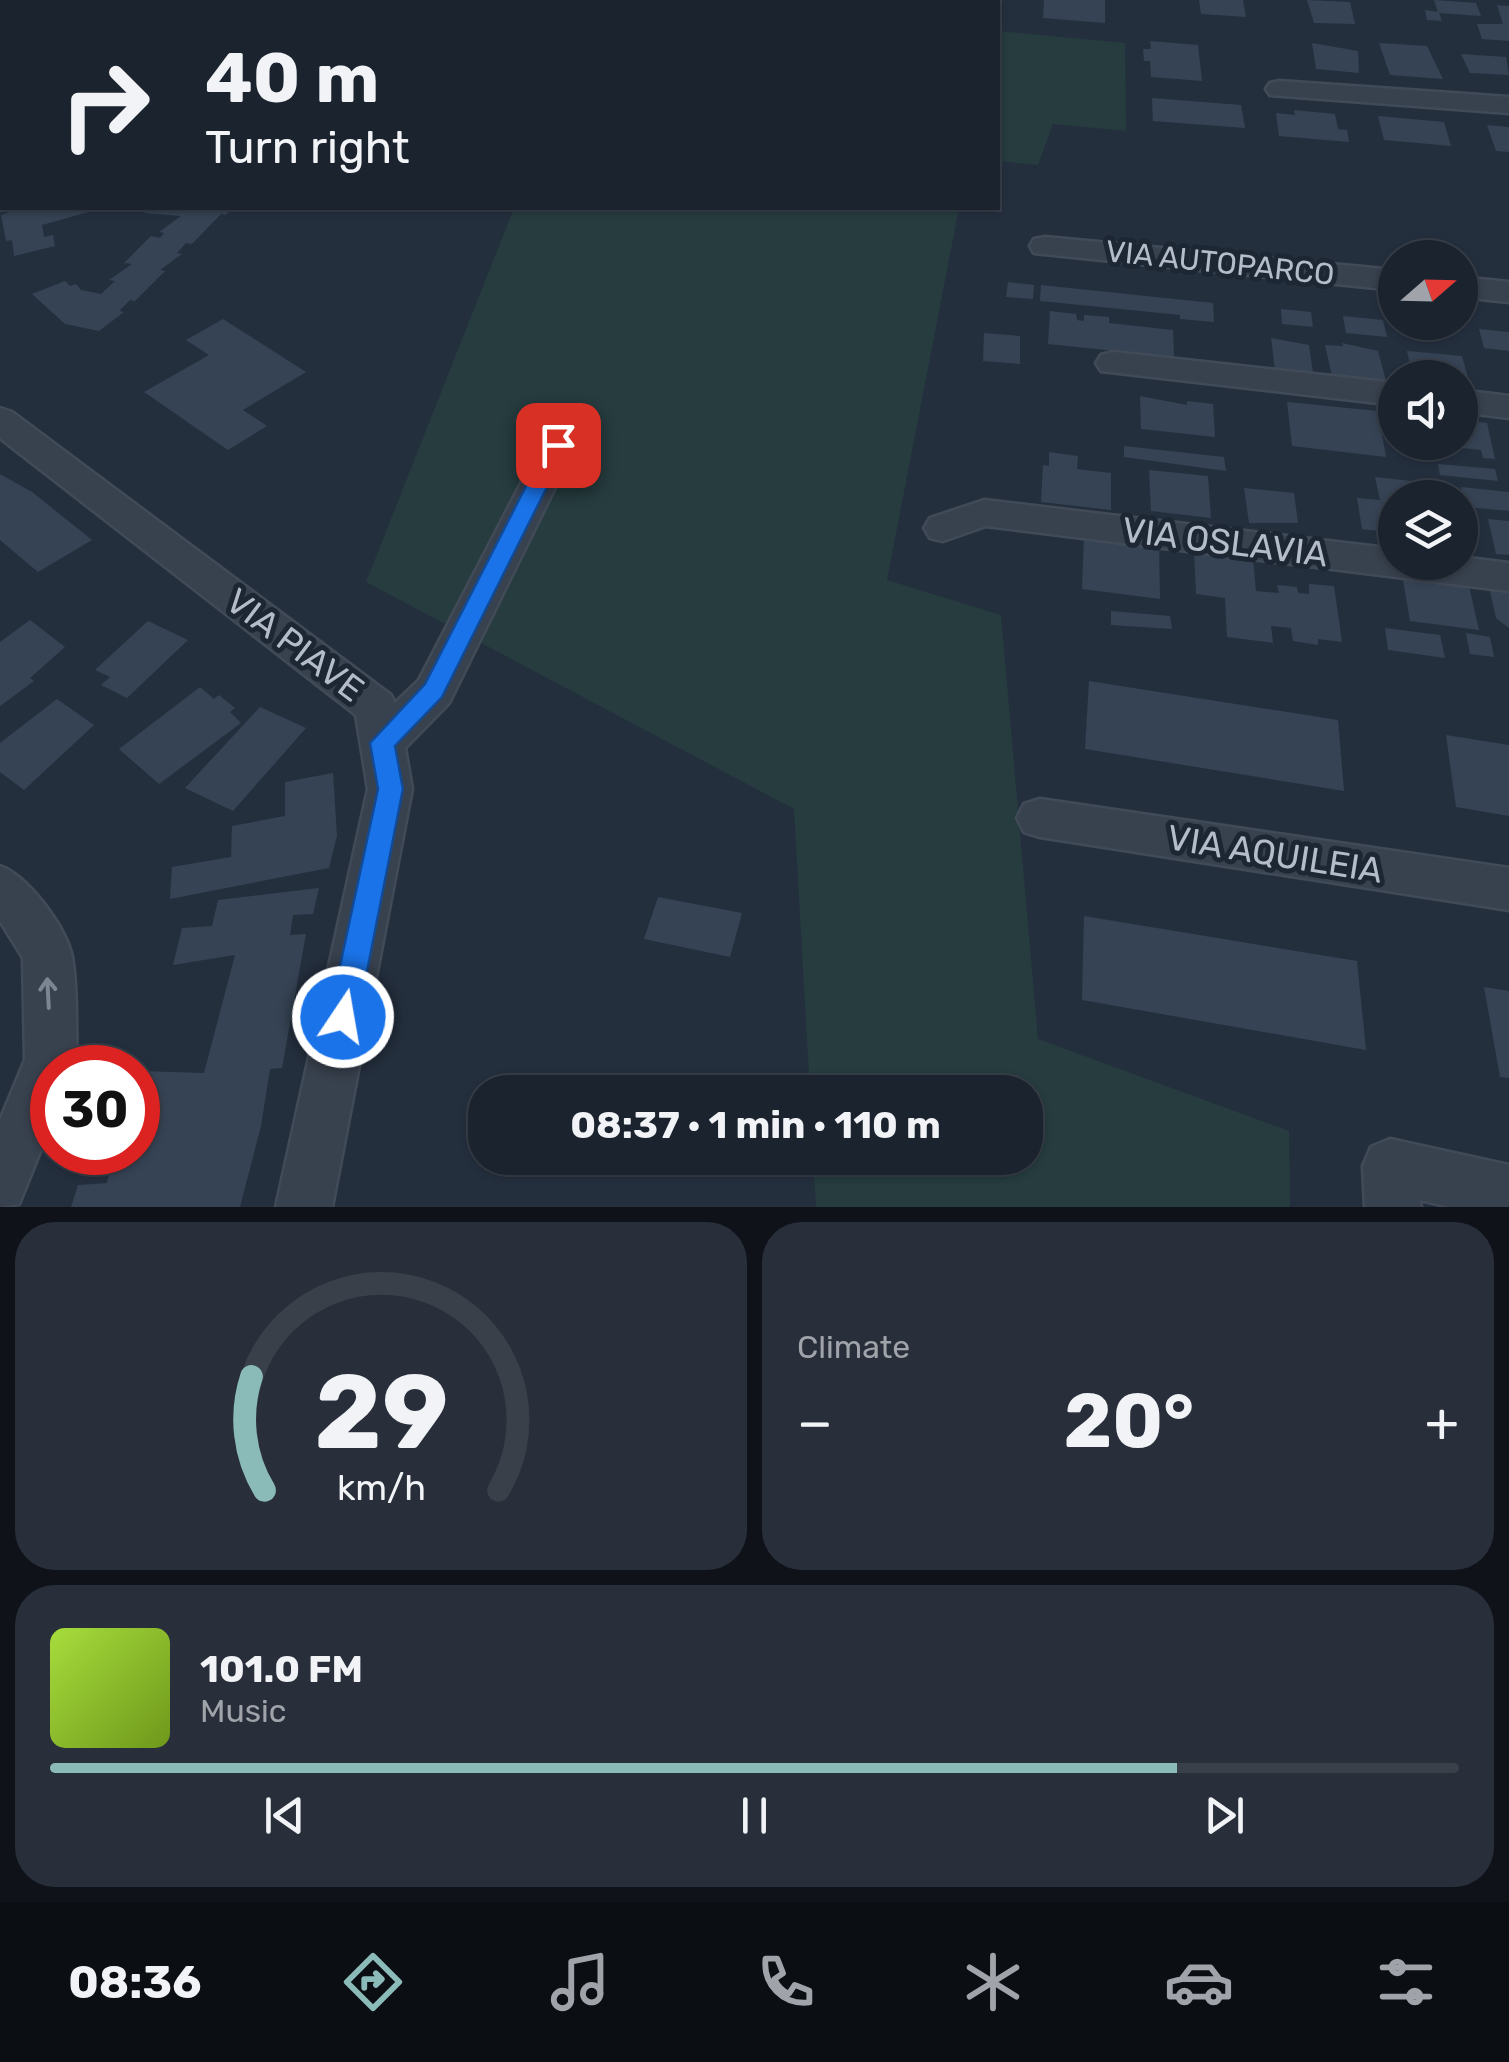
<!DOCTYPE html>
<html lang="en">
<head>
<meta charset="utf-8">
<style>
	:root { --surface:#1b232e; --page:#282f3a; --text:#f1f3f6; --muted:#a0a4aa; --line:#39404a; --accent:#8bbbb9 }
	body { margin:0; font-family:Rubik,sans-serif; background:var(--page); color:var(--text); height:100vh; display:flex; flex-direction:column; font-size:38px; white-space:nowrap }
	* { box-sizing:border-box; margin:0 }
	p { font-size:32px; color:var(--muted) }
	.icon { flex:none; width:55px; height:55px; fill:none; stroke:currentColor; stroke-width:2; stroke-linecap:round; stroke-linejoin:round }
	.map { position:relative; height:1207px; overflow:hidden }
	.details { display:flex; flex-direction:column; gap:15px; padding:15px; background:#0f1319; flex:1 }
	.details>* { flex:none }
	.banner { position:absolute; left:0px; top:0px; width:1000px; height:210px; box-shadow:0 2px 8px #0004,0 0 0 2px var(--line); background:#1b232e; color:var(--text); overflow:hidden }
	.needle { width:65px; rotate:70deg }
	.buttons { position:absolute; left:1378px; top:240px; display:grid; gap:20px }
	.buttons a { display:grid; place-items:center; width:100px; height:100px; border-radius:50%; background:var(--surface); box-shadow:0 2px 8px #0004,0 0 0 2px var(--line); font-size:50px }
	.speed { position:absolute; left:30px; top:1045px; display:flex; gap:20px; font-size:50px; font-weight:700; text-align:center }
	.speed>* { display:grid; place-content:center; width:130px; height:130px; border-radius:50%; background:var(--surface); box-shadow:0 2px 8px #0004,0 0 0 2px var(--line); line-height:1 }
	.speed .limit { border:15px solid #d22; background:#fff; color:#111 }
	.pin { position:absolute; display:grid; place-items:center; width:85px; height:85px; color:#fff; margin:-42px; border-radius:20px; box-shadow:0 5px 15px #0006 }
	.me { position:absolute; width:110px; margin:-55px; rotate:12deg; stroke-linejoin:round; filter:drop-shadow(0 0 8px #0008) }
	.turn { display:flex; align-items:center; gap:35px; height:210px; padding:0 40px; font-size:45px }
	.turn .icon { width:130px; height:130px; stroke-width:2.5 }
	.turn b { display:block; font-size:70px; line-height:85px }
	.big { font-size:75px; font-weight:700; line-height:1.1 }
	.details .card { flex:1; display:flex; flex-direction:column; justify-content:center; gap:15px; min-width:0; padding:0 35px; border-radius:40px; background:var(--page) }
	.details .dial { align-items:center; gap:0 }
	.dial svg { height:260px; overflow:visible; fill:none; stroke:var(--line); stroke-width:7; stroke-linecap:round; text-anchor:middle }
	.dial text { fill:var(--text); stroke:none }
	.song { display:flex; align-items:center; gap:30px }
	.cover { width:120px; height:120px; border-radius:15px; background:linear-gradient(135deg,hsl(80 70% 55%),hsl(80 70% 35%)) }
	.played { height:10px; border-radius:5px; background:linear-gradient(90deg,var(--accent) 80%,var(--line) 80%) }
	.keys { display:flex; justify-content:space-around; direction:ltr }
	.heat { display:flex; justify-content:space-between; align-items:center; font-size:55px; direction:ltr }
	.details .tiles { flex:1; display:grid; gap:15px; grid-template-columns:1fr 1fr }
	.card:last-child { grid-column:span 2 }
	.trip { position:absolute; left:468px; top:1075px; width:575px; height:100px; border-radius:40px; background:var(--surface); box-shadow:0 2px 8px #0004,0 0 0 2px var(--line); font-weight:700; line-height:100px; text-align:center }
	.tabs { display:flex; height:160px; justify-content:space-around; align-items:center; background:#0b0e12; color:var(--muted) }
	.tabs .icon { width:70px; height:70px }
	.tabs .on { color:var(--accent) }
	.tabs b { font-size:45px; color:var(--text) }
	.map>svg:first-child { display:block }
</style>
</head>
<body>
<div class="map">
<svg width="1509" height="1207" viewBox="0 0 1509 1207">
	<rect width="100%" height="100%" fill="#242f3e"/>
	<!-- green -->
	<g fill="#263c3f">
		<polygon points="340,0 721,0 337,2"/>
		<polygon points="998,31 1125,43 1126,131 1053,124 1038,165 998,161"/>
		<polygon points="514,208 959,208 887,580 1001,615 1038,1039 1289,1131 1290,1207 816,1207 813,1158 1025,1158 1025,1092 810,1092 794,809 366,582"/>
	</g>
	<!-- building -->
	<g fill="#364354">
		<polygon points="1044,0 1105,0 1105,23 1043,18"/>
		<polygon points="1199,0 1243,0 1246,17 1201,14"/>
		<polygon points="1307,0 1350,2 1355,24 1314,23"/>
		<polygon points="1434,0 1476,3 1481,16 1439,13 1442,21 1427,20 1425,10 1438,12"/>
		<polygon points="1497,5 1509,6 1509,41 1482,39 1477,24 1503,24"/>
		<polygon points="1150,41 1198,45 1202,81 1151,77 1150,61 1144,61 1143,49 1151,49"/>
		<polygon points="1312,43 1358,51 1359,73 1316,69"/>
		<polygon points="1379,43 1427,46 1443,79 1390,75"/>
		<polygon points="1461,54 1506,57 1509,75 1470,73"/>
		<polygon points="1152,98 1241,105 1245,128 1153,121"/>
		<polygon points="1294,110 1335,114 1338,129 1347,130 1349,142 1279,136 1276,113 1295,115"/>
		<polygon points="1378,116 1444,122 1451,146 1384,140"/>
		<polygon points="1487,125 1509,127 1509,152 1496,151"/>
		<polygon points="22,208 99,208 99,209 42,225 44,237 53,235 55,246 14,256 12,240 6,241 1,215"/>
		<polygon points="150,208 232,208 226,215 221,214 192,244 186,243 177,253 182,254 160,270 165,271 135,301 130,300 119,311 124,312 99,331 65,324 32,294 65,281 70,286 76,284 81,290 101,294 115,281 109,280 132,264 124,263 151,236 160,238 164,233 159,232 181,216 144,213"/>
		<polygon points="1008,282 1034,285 1033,299 1006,297"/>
		<polygon points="1041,285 1213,303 1214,322 1180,319 1180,315 1040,301"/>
		<polygon points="1281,309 1311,312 1313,327 1282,324"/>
		<polygon points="1050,311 1076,314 1077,320 1084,321 1084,315 1109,317 1109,323 1173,330 1174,357 1048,344"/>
		<polygon points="1343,316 1383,320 1387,337 1346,333"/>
		<polygon points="223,319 306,372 243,410 267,426 228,450 144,392 209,355 186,340"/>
		<polygon points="1479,329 1509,332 1509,351 1484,348"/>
		<polygon points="984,333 1020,336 1020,364 983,361"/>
		<polygon points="1271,338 1309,345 1313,373 1275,370"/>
		<polygon points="1342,343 1378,351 1386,381 1332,376 1325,345 1343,346"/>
		<polygon points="1407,351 1462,356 1470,385 1460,384 1460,378 1413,378"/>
		<polygon points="1140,396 1187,405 1187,401 1213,404 1215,437 1141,429"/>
		<polygon points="1287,402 1378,411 1386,457 1292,446"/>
		<polygon points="1460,420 1487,423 1495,459 1483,458 1481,450 1442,446 1443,453 1432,451 1430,442 1460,442"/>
		<polygon points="1124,446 1224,457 1226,471 1124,457"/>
		<polygon points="1049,452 1078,456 1077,469 1111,473 1111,510 1041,502 1043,465 1049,466"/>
		<polygon points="1438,464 1495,469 1498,481 1440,475"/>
		<polygon points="1149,470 1208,476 1211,518 1151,511"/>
		<polygon points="0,474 32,492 92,540 38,572 0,540"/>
		<polygon points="1375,477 1411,481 1414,497 1395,498 1395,533 1362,529 1357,498 1380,500"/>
		<polygon points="1461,487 1509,492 1509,511 1466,507"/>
		<polygon points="1244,488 1294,493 1298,523 1249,523"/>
		<polygon points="1488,519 1509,521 1509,555 1496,554"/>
		<polygon points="1084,535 1159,544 1160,599 1082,589"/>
		<polygon points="1194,551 1253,558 1256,591 1279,593 1277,585 1297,587 1298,593 1309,594 1309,584 1334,586 1342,642 1318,639 1318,645 1293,641 1291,628 1271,626 1273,643 1227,637 1225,598 1196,594"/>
		<polygon points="1402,574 1468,582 1479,630 1410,621"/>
		<polygon points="1488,582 1509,585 1509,628 1496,618"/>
		<polygon points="1111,611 1170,616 1172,629 1111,625"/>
		<polygon points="30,620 65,647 30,678 34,681 0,706 0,642"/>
		<polygon points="148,621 188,640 127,698 101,685 110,677 95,670"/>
		<polygon points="1385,628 1440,635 1445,658 1388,650"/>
		<polygon points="1466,633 1490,637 1494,657 1470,654"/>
		<polygon points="1089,681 1338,720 1344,791 1085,749"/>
		<polygon points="200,687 214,699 219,695 235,708 230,712 241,723 159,784 119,749"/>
		<polygon points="57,699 94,725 24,790 0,772 0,743"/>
		<polygon points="260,707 306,728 233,811 185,788"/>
		<polygon points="1446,735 1509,745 1509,816 1456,807"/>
		<polygon points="333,773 337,836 329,868 170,899 172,867 231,857 232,826 285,816 285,782"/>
		<polygon points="319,888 313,914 293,915 290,935 306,934 282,1068 270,1069 261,1126 240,1207 71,1207 78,1185 107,1183 114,1152 138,1152 138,1071 204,1073 235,955 173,965 182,928 212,926 218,900"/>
		<polygon points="658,897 742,913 730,957 644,939"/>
		<polygon points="1084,916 1357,961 1366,1050 1082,1000"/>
		<polygon points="1484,987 1509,991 1509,1078 1500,1077"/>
	</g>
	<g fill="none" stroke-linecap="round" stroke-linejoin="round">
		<!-- minor casing -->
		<g stroke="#414a57" stroke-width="5">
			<g id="minor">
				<polygon points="1279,81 1509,97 1509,113 1270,95 1266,89 1270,83"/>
				<polygon points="1045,237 1395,270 1395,290 1034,253 1030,246 1034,239"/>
				<polygon points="1460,277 1509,282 1509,302 1460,297"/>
				<polygon points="1113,352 1395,383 1395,405 1101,371 1096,363 1101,355"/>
				<polygon points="1460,390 1509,396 1509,418 1460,412"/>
				<polygon points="0,408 12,412 391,695 395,703 419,680 545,437 558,433 571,437 576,445 449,703 405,748 412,789 332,1207 276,1207 368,789 356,715 0,438"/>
				<polygon points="984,500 1395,549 1395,562 1460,562 1460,557 1509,563 1509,591 986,526 943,541 930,538 924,528 930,518"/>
				<polygon points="1040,799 1509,868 1509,910 1040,837 1024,832 1017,818 1024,804"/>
				<path d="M0,866C28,876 66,927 72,957C78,990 75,1026 77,1060L74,1068H52V1122L19,1204L0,1207V1120L25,1060L23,958L0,921Z"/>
				<polygon points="1390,1139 1509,1165 1509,1207 1450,1207 1420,1200 1421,1207 1365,1207 1363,1166 1371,1147"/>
			</g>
		</g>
		<!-- minor -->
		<use href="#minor" fill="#38414e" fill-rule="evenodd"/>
	</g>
	<!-- one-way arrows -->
	<defs><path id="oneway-shaft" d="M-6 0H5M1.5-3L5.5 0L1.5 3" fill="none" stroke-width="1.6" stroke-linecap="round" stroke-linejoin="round" transform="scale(2.5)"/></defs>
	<use stroke="#7c8592" href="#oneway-shaft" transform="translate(48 993) rotate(-93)"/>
	<!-- route -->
	<polygon fill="#1a73e8" stroke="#114b97" stroke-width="2.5" points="558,438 568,445 442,697 395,746 403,789 358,1017 353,1026 343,1030 333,1026 329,1017 378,789 370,743 425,684 547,445"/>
	<g text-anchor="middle" stroke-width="10" stroke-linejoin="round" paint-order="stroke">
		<!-- far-street labels -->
		<g font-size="30" fill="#b4bcc9" stroke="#1d2633">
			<text transform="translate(1220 263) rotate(6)" y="10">VIA AUTOPARCO</text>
		</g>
		<!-- street labels -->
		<g font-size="35" fill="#b4bcc9" stroke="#1d2633">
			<text transform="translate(1225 542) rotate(7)" y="12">VIA OSLAVIA</text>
			<text transform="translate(295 645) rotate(37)" y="12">VIA PIAVE</text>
			<text transform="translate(1275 854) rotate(9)" y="12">VIA AQUILEIA</text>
		</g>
	</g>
</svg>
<div class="buttons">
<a><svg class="needle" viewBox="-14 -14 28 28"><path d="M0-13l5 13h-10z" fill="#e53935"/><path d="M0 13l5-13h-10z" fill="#a0a4aa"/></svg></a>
<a><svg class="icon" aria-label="sound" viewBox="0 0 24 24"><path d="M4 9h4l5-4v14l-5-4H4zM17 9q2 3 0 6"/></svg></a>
<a><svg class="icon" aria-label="layers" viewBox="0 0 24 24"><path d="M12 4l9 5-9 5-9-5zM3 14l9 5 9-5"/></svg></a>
</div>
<div class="speed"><div class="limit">30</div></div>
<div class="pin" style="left:558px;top:445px;background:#d93025"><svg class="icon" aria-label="arrive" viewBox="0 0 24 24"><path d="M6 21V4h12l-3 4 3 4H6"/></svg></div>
<svg class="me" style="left:343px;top:1017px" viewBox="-20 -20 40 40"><circle r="17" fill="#1a73e8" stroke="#fff" stroke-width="3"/><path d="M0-11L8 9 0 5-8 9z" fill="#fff"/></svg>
<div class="trip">08:37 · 1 min · 110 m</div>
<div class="banner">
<div class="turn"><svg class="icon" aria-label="right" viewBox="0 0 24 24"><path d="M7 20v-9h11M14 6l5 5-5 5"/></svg><div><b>40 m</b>Turn right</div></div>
</div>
</div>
<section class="details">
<div class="tiles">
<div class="card dial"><svg viewBox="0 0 100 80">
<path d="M14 69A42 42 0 1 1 86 69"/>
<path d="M14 69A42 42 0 0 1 10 34" stroke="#8bbbb9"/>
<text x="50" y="56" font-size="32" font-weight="700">29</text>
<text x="50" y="72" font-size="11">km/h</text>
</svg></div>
<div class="card"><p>Climate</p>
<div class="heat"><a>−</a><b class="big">20°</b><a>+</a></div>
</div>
<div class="card">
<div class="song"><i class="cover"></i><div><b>101.0 FM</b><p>Music</p></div></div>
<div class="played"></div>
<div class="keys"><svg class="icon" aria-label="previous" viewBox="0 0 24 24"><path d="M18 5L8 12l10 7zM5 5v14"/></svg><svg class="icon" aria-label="pause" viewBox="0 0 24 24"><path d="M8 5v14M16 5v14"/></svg><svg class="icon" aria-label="next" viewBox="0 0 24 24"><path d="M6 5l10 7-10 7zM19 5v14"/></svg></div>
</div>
</div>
</section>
<nav class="tabs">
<b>08:36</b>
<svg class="icon on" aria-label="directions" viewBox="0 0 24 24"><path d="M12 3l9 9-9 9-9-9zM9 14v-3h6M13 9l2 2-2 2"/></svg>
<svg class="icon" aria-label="music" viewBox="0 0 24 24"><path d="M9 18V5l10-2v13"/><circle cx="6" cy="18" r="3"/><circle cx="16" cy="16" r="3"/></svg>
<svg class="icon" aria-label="phone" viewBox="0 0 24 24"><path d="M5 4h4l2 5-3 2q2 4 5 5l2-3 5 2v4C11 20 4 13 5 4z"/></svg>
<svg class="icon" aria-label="climate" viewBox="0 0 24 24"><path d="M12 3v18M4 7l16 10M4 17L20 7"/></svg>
<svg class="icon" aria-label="car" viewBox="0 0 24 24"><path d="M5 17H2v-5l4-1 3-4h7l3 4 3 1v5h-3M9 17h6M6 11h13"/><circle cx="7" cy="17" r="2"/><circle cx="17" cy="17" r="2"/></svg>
<svg class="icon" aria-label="filters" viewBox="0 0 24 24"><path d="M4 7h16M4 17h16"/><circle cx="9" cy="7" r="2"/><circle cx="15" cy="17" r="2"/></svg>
</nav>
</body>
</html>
